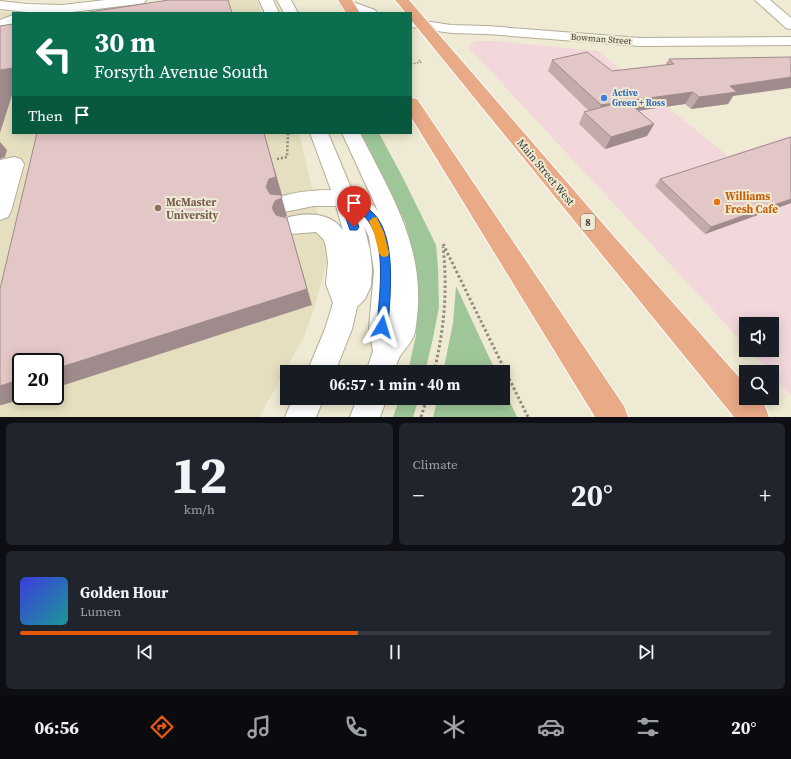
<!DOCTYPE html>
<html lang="en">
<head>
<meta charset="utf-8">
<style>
	:root { --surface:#171b24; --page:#20242c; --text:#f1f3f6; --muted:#9ea1a6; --line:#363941; --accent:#ea580c }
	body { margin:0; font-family:"Source Serif 4",serif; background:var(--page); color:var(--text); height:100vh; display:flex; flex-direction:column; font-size:15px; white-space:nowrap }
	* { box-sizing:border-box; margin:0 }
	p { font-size:13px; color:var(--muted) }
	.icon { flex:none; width:22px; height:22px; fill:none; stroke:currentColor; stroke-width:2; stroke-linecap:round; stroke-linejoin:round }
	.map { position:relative; height:417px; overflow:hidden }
	.panel { display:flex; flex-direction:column; gap:6px; padding:6px; background:#0d0f14; flex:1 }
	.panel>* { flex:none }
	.banner { position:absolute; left:12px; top:12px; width:400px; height:122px; border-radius:0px; box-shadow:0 2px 10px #0003; background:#0b6e4f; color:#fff; overflow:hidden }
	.controls { position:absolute; left:739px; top:317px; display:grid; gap:8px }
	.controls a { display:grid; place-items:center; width:40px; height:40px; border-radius:0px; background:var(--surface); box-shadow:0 2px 10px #0003; font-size:20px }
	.speed { position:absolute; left:12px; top:353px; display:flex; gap:8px; font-size:20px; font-weight:700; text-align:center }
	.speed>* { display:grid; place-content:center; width:52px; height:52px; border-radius:50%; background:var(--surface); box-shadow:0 2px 10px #0003; line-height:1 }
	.speed .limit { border:2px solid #111; border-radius:6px; background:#fff; color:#111 }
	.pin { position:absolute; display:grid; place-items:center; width:34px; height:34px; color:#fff; margin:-41px -17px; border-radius:50% 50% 50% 0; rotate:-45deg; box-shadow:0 0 4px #0007 }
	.pin .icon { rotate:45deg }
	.me { position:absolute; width:44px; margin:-22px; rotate:7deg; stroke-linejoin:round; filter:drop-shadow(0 0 3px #0008) }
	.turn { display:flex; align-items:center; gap:14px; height:84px; padding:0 16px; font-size:18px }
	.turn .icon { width:52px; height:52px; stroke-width:2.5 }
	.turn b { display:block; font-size:28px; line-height:34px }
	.then { display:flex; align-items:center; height:38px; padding:0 16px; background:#0003; gap:8px; font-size:15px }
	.big { font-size:30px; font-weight:700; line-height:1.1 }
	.panel .card { flex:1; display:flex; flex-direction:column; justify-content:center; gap:6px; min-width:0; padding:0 14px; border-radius:6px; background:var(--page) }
	.panel .dial { align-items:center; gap:0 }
	.dial b { font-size:52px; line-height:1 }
	.song { display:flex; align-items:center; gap:12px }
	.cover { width:48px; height:48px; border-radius:6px; background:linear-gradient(135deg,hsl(240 70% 55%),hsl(180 70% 35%)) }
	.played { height:4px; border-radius:2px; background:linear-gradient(90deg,var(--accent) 45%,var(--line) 45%) }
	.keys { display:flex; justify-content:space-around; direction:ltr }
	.heat { display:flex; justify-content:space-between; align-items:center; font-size:22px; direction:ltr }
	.panel .tiles { flex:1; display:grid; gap:6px; grid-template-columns:1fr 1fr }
	.card:last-child { grid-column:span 2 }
	.trip { position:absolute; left:280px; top:365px; width:230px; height:40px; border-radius:0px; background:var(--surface); box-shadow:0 2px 10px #0003; font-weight:700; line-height:40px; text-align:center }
	.tab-bar { display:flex; height:64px; justify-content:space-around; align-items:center; background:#090b0e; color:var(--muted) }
	.tab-bar .icon { width:28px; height:28px }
	.tab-bar .on { color:var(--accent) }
	.tab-bar b { font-size:18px; color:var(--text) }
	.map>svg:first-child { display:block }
</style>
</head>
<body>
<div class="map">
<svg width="791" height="417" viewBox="0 0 791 417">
	<rect width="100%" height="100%" fill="#efead3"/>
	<!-- commercial -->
	<polygon fill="#f3d8db" points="476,41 495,41 598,51 728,156 788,136 791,136 791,395 772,375 772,372 770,372 749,350 772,350 772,324 746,324 746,346 469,48 470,44"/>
	<!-- built -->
	<g fill="#e5dfc0" fill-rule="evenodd">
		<polygon points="210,0 256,0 258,2 262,13 124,13"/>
		<path d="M0,12L13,13V133H299L326,248L327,261L316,302L304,337L259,417H0ZM21,362H55V396H21Z"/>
	</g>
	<!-- green -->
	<g fill="#9fc699">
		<polygon points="358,133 379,133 403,178 436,245 438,268 439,307 433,338 425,372 408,372 416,335 418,286 413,251 405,222"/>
		<polygon points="456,286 496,372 443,372 453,323"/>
		<polygon points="503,387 517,417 433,417 438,398 503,398"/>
		<polygon points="400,398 419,398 413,417 393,417"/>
	</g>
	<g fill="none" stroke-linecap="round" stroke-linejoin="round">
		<!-- minor casing -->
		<g stroke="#b3ae98" stroke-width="2">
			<g id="minor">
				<polygon points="105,0 146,0 144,3 139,4 63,13 27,12 0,9 0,1 27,4 62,5"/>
				<polygon points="259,0 273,0 279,13 265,13"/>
				<polygon points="277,0 291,0 298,13 284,13"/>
				<path d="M347,0L375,10L377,13C366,13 348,15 340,4L342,1Z"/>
				<polygon points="755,0 770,0 791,18 791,29 786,28"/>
				<polygon points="13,15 13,24 0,29 0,20"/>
				<polygon points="411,19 451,25 487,26 640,38 791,37 791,45 640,46 487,34 451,33 411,27"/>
				<path d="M310,133H328L354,195L373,205L378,211L342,133H360C394,200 429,253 415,332C413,342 404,349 399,358C397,362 396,367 394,372H366L373,351L369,328L374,271L369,237L364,226L370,250L372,269L371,286L365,299L357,307L352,329L335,372H307L325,329L333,303L326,284L328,262L326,247L324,240L316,232L290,234L282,231L279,225L282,219C303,212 330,211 343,230L336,206H314L284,212L276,210L273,204L276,198C294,192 312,190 331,190Z"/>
				<polygon points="14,157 21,159 24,164 11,211 8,217 0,220 0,160"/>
				<polygon points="293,398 324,398 316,417 285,417"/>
				<polygon points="357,398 387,398 380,417 350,417"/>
			</g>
		</g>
		<!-- major casing -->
		<g stroke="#fff" stroke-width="2">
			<g id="major">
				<polygon points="338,0 352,0 360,13 346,13"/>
				<polygon points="395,0 409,0 617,240 746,385 746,398 758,398 765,406 769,417 734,417 411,20 411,13 406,13"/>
				<polygon points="411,98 417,99 624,406 628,417 595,417 411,117"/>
			</g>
		</g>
		<!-- path-far2 -->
		<polyline stroke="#8f8c7c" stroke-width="1.5" stroke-dasharray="1.5 1.5" stroke-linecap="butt" points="411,64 421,62 419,60"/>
		<!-- path-far1 -->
		<polyline stroke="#8f8c7c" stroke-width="2.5" stroke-dasharray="2 2" stroke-linecap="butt" points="277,159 287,157 288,133"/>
		<!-- path -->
		<g stroke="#8f8c7c" stroke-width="3" stroke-dasharray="2.5 2.5" stroke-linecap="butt">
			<polyline points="443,244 528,417"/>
			<path d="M434,372C444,330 448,290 443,247"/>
			<polyline points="421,417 427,398"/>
		</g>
		<!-- minor -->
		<use href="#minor" fill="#fff" fill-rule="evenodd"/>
		<!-- major -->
		<use href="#major" fill="#e8aa87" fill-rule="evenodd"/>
	</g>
	<!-- wall -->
	<g fill="#c3abaa">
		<polygon points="669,59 733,96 728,104 691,109 685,104 638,111 654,124 647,136 605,149 579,124 584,112 589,111 548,71 552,60 612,71 665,65"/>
		<polygon points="660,179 791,203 705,234 655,186"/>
	</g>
	<!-- shaded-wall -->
	<g fill="#9f8b8b">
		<polygon points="13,68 13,92 0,133 0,70"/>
		<polygon points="791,77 791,88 733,96 728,104 691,109 699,97 730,86"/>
		<polygon points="693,92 685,104 621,113 627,101"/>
		<polygon points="621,102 596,117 601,105"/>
		<polygon points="654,124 647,136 605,149 611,137"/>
		<polygon points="264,133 282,195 275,197 272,205 266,187 269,179"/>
		<polygon points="0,142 7,150 5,157 0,159"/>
		<polygon points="281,195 287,216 281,218 278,226 272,208 275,201"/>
		<polygon points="791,199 791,203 705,234 711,227"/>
		<polygon points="287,218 312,305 55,388 55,369"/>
		<polygon points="21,379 21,396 31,396 2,405 0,405 0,386"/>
	</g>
	<!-- building -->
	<g fill="#e3c7c6" stroke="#9f8b8b">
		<polygon points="169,0 228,0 232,13 83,13"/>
		<polygon points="13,24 13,68 0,70 0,71 0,26"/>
		<polygon points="587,52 612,71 674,64 669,59 791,57 791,77 730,86 737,92 699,97 693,92 627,101 654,124 611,137 584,112 621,102 601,105 552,60"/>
		<polygon points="37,133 264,133 276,177 269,179 266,187 270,194 281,195 282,198 275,201 272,208 276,215 287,218 307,289 55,369 55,362 21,362 21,379 0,386 0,289"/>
		<polygon points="791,137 791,199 711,227 660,179"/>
	</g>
	<!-- route -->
	<path fill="#1a73e8" stroke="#114b97" d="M345,197C355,201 366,205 374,214C397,238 390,296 388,327L386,331L382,332L378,331L377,327C379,292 392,225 351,207L359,227L357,230H350L340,201Z"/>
	<!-- slow -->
	<polygon fill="#f59e0b" points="374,217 377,218 384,233 389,253 388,256 384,257 381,256 379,253 374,233 369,221"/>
	<!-- markers -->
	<circle fill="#3f7fe0" stroke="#efead3" stroke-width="1.5" cx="604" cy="98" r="4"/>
	<circle fill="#e8710a" stroke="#efead3" stroke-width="1.5" cx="717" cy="202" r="4"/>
	<circle fill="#8d6e63" stroke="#efead3" stroke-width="1.5" cx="158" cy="208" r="4"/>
	<g text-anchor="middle" stroke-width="4" stroke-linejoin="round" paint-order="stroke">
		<!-- far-street labels -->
		<g font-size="9" fill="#3d3b32" stroke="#efead3">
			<text transform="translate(601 39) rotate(4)" y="3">Bowman Street</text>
		</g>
		<!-- far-shop labels -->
		<g font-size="9" font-weight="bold" fill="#366cbe" stroke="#efead3" text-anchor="start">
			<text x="612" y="96">Active<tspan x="612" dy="10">Green + Ross</tspan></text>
		</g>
		<!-- shield labels -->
		<rect fill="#efead3" stroke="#727062" stroke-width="1" x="581" y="214" width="14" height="16" rx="3"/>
		<g font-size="10" font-weight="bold" fill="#3d3b32">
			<text x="588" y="226">8</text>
		</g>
		<!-- street labels -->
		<g font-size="11" fill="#3d3b32" stroke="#efead3">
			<text transform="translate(546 172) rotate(50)" y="4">Main Street West</text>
		</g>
		<!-- food labels -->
		<g font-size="11" font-weight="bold" fill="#c56008" stroke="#efead3" text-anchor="start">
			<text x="725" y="200">Williams<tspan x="725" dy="13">Fresh Cafe</tspan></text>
		</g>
		<!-- education labels -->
		<g font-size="11" font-weight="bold" fill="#785e54" stroke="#efead3" text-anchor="start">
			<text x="166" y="206">McMaster<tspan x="166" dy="13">University</tspan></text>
		</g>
	</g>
</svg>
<div class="controls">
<a><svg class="icon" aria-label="sound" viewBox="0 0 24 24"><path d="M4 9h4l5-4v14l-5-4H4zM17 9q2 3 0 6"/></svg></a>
<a><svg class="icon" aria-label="search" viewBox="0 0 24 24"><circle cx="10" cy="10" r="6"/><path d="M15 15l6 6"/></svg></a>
</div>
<div class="speed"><div class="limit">20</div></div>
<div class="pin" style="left:354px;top:227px;background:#d93025"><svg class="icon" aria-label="arrive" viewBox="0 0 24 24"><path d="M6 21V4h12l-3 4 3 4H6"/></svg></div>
<svg class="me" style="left:382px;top:327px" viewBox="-20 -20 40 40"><path d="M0-17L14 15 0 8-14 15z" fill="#1a73e8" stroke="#fff" stroke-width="4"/></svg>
<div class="trip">06:57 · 1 min · 40 m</div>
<div class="banner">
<div class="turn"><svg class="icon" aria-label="left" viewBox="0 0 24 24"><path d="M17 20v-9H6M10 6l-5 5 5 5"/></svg><div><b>30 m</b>Forsyth Avenue South</div></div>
<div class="then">Then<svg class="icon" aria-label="arrive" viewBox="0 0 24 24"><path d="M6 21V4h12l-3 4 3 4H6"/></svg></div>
</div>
</div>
<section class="panel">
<div class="tiles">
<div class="card dial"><b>12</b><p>km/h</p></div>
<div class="card"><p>Climate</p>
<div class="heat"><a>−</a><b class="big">20°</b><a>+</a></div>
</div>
<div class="card">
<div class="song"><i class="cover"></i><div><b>Golden Hour</b><p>Lumen</p></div></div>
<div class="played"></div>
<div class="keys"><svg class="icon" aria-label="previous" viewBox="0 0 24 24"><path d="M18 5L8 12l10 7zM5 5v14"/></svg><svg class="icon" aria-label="pause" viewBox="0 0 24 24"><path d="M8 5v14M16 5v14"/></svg><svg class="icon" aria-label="next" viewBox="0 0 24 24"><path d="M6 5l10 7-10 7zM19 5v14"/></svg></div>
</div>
</div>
</section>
<nav class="tab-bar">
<b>06:56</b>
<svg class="icon on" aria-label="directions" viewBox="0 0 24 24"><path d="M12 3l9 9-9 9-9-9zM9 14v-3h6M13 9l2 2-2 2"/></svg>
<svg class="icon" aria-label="music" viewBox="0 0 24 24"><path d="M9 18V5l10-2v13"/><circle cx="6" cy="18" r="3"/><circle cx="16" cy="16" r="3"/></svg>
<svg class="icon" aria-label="phone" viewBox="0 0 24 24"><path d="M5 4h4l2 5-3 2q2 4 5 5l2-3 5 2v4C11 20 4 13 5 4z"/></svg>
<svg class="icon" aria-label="climate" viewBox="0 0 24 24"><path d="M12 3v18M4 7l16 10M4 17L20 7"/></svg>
<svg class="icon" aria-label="car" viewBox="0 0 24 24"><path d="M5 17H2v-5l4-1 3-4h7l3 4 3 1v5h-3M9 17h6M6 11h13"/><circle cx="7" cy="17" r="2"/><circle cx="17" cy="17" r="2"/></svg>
<svg class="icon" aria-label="filters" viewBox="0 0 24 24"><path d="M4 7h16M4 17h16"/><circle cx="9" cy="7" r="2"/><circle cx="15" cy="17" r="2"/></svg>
<b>20°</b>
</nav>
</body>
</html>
